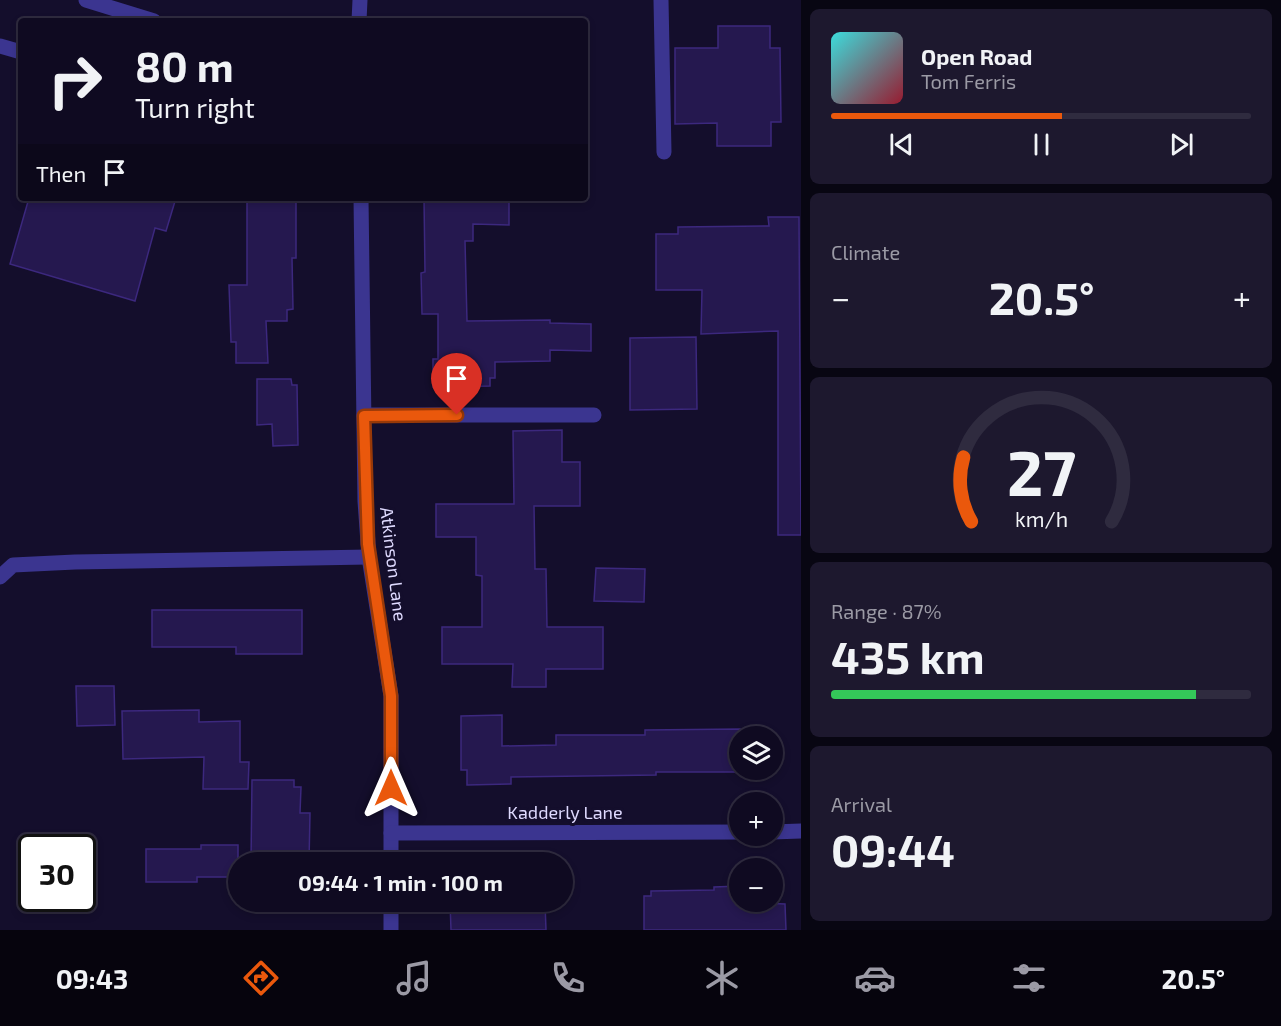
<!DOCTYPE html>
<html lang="en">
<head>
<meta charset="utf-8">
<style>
	:root { --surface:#0f0a21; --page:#1d182e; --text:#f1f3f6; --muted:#9b9aa5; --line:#2f2b3f; --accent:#ea580c }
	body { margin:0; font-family:"Exo 2",sans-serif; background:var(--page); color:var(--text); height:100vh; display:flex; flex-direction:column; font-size:22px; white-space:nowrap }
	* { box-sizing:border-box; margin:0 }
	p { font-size:20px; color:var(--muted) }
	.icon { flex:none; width:33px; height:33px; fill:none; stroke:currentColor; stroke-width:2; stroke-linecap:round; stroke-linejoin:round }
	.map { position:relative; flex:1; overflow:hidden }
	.side { display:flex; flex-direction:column; gap:9px; padding:9px; background:#080612; width:480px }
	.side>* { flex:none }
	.top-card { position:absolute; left:18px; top:18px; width:570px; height:183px; border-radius:6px; box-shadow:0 3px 9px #0003,0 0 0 2px var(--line); background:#0f0a21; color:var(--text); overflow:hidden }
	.controls { position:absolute; left:729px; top:726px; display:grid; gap:12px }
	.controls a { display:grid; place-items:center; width:54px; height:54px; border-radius:50%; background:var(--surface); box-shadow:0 3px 9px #0003,0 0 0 2px var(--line); font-size:30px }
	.speed { position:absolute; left:18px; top:834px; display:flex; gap:12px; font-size:30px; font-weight:700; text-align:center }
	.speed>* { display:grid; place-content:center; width:78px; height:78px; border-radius:50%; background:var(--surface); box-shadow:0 3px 9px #0003,0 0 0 2px var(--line); line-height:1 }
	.speed .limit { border:3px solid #111; border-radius:9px; background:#fff; color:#111 }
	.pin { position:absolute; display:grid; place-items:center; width:51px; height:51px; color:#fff; margin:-62px -26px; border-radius:50% 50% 50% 0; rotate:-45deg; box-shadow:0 0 6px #0007 }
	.pin .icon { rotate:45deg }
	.me { position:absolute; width:66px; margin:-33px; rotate:0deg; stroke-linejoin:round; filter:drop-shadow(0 0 4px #0008) }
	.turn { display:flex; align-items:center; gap:21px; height:126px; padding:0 18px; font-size:27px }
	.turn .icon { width:78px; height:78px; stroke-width:2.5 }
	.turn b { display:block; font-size:42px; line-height:51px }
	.then { display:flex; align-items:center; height:57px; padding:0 18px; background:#0003; gap:12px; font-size:22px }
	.big { font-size:45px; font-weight:700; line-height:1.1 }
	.side .widget { flex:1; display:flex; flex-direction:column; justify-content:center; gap:9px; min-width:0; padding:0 21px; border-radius:9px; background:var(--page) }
	.side .dial { align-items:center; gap:0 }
	.dial svg { height:156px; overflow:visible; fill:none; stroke:var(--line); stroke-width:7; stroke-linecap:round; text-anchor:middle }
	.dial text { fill:var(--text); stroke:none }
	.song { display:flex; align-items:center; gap:18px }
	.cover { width:72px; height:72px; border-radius:9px; background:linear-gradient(135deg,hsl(180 70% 55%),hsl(350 70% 35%)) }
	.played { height:6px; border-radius:3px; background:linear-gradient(90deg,var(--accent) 55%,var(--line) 55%) }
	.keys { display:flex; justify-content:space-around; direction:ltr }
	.heat { display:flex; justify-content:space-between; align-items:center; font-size:33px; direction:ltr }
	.charge { height:9px; border-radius:4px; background:linear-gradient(90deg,#34c759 87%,var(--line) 0) }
	.trip { position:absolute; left:228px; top:852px; width:345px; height:60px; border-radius:30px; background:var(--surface); box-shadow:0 3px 9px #0003,0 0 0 2px var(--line); font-weight:700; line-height:60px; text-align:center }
	.tabs { display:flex; height:96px; justify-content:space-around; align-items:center; background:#06040d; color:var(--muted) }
	.tabs .icon { width:42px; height:42px }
	.tabs .selected { color:var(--accent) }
	.tabs b { font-size:27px; color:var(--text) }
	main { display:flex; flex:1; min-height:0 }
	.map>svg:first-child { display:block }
</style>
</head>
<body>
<main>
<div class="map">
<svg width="801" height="930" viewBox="0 0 801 930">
	<rect width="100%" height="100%" fill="#140e2c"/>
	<!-- building -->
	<g fill="#25184f" stroke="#3c287e" stroke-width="1.5">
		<polygon points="718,26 770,26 770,48 780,48 781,122 771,122 771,146 717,146 717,123 675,124 675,48 718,48"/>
		<polygon points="29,198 176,198 166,231 155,228 135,301 10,264"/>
		<polygon points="424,198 509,198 509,225 473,224 473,241 465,241 467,321 550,320 550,323 591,324 591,351 550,350 550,361 495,362 495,378 490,378 490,386 433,387 433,359 438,359 438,314 422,314 421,273 425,272"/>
		<polygon points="247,202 296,202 296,258 292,258 293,309 287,310 287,321 266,321 268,363 236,363 236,342 231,342 229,285 247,285"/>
		<polygon points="768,217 799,217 801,535 778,535 778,331 701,334 702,290 656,290 656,234 678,234 678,227 769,226"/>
		<polygon points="696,337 697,409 630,410 630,338"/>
		<polygon points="257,379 291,379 292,385 297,385 298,445 273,446 272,424 257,425"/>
		<polygon points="562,430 562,462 580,462 580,506 534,506 535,569 546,569 547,627 603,627 603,669 546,669 546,687 512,687 513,664 442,664 442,627 482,627 482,576 476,575 476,537 436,537 436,504 514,504 513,431"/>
		<polygon points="596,568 645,569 644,602 594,601"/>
		<polygon points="152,610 302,610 302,654 236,654 236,647 152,647"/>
		<polygon points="76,686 114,686 115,725 77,726"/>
		<polygon points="199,710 199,722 240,721 240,762 249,762 248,789 203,789 204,757 123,759 122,711"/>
		<polygon points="502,715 502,746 556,745 556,735 645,735 645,730 740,729 740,770 741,772 656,772 656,775 511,777 511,784 467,785 467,770 461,770 461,716"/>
		<polygon points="252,780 294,780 294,787 301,787 300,813 310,813 309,862 251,862"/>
		<polygon points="201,845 238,845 238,877 197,877 197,882 146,882 146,849 201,849"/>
		<polygon points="740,886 740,902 785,904 786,930 644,930 644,896 651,896 651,891 714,890 714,887"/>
		<polygon points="450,902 545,902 546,930 451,930"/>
	</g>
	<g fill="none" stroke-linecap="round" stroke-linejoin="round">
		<!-- service -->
		<g stroke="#3b3590" stroke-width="15">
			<polyline points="86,0 154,21"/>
			<polyline points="661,0 664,152"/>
			<polyline points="364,415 594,415"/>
			<polyline points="0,577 13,565 75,562 369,557"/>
		</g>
		<!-- minor -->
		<g stroke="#3b3590" stroke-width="15">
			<polyline points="359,21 360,0"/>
			<polyline points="0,46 21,52"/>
			<polyline points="361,198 365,501 369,557 391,696 391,862"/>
			<polyline points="772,832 801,831"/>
			<polyline points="391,833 740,832"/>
			<polyline points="391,902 391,930"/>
		</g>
	</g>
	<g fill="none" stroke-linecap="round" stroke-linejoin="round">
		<!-- route casing -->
		<g stroke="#983908" stroke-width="15">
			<polyline id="route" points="391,788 391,696 368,544 364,416 457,415"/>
		</g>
		<!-- route -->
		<use href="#route" stroke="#ea580c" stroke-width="10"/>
	</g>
	<g text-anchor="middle" stroke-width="6" stroke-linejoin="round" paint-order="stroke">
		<!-- street labels -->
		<g font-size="18" fill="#dfdaff" stroke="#140e2c">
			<text transform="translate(393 564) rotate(83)" y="6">Atkinson Lane</text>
			<text x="565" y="819">Kadderly Lane</text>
		</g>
	</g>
</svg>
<div class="controls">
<a><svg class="icon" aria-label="layers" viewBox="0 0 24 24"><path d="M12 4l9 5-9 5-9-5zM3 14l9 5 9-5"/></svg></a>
<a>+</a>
<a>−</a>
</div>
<div class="speed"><div class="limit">30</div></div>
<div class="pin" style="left:457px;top:415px;background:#d93025"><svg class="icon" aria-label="arrive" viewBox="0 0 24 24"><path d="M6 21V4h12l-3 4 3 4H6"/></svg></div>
<svg class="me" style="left:391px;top:788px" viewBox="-20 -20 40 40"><path d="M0-17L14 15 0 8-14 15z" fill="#ea580c" stroke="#fff" stroke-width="4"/></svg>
<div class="trip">09:44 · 1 min · 100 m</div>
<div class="top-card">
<div class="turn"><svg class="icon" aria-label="right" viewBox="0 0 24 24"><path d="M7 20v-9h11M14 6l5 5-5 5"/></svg><div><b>80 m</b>Turn right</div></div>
<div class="then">Then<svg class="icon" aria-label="arrive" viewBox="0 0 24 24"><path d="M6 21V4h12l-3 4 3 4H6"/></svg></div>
</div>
</div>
<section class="side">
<div class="widget">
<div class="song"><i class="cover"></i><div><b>Open Road</b><p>Tom Ferris</p></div></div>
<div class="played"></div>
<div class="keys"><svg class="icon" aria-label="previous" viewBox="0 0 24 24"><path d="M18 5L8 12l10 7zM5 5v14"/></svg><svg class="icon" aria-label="pause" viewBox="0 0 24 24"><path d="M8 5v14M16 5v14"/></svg><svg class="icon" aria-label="next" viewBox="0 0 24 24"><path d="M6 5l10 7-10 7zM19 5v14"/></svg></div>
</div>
<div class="widget"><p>Climate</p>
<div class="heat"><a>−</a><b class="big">20.5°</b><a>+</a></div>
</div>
<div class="widget dial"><svg viewBox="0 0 100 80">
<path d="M14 69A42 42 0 1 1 86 69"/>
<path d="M14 69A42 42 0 0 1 10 36" stroke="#ea580c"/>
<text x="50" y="56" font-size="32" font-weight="700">27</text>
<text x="50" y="72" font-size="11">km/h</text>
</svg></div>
<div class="widget"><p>Range · 87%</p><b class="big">435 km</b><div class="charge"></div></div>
<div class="widget"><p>Arrival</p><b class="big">09:44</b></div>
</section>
</main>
<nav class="tabs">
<b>09:43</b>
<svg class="icon selected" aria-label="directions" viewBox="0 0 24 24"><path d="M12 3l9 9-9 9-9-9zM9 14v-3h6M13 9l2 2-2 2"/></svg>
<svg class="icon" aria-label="music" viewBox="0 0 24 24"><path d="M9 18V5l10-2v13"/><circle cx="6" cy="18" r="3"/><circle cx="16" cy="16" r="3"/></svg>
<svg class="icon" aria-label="phone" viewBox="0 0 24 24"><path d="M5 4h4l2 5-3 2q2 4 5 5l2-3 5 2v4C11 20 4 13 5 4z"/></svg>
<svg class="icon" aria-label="climate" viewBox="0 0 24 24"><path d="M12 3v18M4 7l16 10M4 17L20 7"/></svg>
<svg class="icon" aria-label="car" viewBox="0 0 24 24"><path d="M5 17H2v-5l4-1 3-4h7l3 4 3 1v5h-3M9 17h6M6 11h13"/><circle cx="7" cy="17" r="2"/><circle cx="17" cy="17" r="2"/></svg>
<svg class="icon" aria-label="filters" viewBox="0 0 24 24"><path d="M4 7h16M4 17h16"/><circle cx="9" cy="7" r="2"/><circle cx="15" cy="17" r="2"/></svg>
<b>20.5°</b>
</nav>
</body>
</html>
